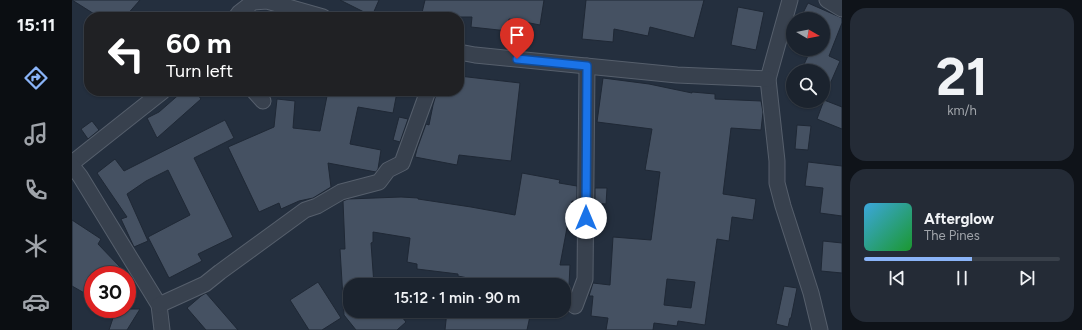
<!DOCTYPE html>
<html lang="en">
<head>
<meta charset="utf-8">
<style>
	:root { --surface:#1b232e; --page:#242b36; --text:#f1f3f6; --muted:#a0a4aa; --line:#39404a; --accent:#8ab4f8 }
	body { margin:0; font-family:Figtree,sans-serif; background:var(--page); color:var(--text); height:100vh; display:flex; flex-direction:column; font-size:15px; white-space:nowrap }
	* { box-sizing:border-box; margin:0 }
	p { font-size:13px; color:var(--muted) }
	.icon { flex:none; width:22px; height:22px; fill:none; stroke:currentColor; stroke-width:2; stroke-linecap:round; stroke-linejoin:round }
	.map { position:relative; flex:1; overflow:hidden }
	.panel { display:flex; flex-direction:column; gap:8px; padding:8px; background:#0f1319; width:240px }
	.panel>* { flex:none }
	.top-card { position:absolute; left:12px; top:12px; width:380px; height:84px; border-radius:16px; box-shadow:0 1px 3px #0004,0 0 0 1px var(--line); background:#202124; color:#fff; overflow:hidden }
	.needle { width:26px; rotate:99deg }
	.controls { position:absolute; left:714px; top:12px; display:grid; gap:8px }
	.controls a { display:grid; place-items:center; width:44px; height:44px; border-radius:50%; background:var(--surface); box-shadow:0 1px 3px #0004,0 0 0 1px var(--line); font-size:20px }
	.speed { position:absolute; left:12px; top:266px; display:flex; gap:8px; font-size:20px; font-weight:700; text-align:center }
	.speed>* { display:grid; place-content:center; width:52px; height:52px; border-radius:50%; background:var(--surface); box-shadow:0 1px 3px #0004,0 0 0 1px var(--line); line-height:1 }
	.speed .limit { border:6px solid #d22; background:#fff; color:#111 }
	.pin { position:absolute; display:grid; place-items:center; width:34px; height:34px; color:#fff; margin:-41px -17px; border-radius:50% 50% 50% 0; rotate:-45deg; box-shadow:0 0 4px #0007 }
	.pin .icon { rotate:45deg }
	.me { position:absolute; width:44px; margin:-22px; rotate:0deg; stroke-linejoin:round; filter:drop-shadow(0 0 3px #0008) }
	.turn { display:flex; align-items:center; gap:14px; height:84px; padding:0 16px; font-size:18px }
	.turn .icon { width:52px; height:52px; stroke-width:2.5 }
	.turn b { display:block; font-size:28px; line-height:34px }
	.panel .widget { flex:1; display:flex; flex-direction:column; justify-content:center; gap:6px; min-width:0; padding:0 14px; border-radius:16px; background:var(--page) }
	.panel .dial { align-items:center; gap:0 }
	.dial b { font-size:52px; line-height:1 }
	.song { display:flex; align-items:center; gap:12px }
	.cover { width:48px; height:48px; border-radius:6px; background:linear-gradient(135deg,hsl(200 70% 55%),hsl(130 70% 35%)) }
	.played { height:4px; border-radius:2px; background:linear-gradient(90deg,var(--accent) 55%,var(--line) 55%) }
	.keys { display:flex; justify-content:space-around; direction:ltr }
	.trip { position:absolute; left:271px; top:278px; width:228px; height:40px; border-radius:16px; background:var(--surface); box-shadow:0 1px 3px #0004,0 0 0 1px var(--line); font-weight:600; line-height:40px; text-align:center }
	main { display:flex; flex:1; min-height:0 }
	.tab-bar { display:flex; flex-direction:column; width:72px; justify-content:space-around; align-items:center; background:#0b0e12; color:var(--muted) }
	.tab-bar .icon { width:28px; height:28px }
	.tab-bar .active { color:var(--accent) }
	.tab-bar b { font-size:18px; color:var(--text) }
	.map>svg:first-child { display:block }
</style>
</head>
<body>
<main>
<nav class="tab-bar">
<b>15:11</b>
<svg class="icon active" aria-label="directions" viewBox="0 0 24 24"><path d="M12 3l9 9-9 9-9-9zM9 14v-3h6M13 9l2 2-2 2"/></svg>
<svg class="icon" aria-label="music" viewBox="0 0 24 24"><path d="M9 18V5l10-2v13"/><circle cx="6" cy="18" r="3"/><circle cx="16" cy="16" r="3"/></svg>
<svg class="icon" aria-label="phone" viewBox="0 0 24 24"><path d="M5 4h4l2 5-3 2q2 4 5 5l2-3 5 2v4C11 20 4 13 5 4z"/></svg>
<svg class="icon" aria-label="climate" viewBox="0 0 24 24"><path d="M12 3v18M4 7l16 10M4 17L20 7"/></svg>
<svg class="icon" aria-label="car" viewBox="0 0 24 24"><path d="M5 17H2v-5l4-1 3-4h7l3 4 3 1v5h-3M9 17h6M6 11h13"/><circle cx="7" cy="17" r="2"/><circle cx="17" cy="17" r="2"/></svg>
</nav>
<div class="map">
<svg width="770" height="330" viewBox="0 0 770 330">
	<rect width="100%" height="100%" fill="#242f3e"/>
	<!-- building -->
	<g fill="#455162" stroke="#1f2835" fill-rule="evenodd">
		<polygon points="0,0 68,0 53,17 27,17"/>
		<polygon points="268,0 307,0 300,16"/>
		<polygon points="353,0 472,0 468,25 437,19 436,31 399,27 400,17 349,17"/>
		<polygon points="514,0 632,0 622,38 578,27 576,36 542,29 541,42 510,39"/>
		<polygon points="736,3 770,18 770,23 757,56 768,61 751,100 751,71 729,71 739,49 751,49 751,19 728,19"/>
		<polygon points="666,7 692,12 684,50 659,45"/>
		<polygon points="387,76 448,83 439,161 387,155 385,165 343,157 345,149 354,124 357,125 361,105 365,91 387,91"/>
		<path d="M531,78L577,84L620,93V92L643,94V99L689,101L691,112L689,130L659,128L651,194L684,199L681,220L660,217L657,241L645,239L633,325L606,321L605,326L582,323L581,330H534L536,318L519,316L521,296H517L521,283L538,285L541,237L579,240L588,172L573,170L580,129L525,122ZM595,279L623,282L619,308L592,305Z"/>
		<polygon points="111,91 123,91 129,99 85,138 75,118 87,112"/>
		<polygon points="256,91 281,91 296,94 296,91 317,91 325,92 321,113 286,107 278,144 309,150 306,169 304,172 256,163 259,187 241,198 227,201 209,209 207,203 187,212 156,147 202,127 205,99 223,101 221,128 248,131"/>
		<polygon points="752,100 770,107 770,129 745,119"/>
		<polygon points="327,117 336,119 328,142 321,140"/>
		<polygon points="153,120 162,138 122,158 161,237 126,254 130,261 97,278 76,237 118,215 96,170 74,181 55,194 76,241 62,247 49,219 55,217 25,173 43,159 52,171"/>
		<polygon points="20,121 27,130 16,139 9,129"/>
		<polygon points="725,125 739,126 736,150 723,149"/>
		<polygon points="736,162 770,166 770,216 748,213 751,188 733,186"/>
		<polygon points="450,173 488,180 487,183 505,186 505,202 500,201 488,265 498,265 497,285 410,285 411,281 386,276 386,274 345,269 345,264 335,262 338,238 301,232 301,242 299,243 302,285 278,285 278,311 325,311 334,322 325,330 284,330 272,315 268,249 273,249 271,201 276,199 329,197 346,198 346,199 399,207 443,215"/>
		<polygon points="523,188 535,188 534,204 523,203"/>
		<polygon points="0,220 29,239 26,244 49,268 42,275 21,275 21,298 0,286"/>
		<polygon points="751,241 770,243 770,273 749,271"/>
		<polygon points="246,282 269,318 250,330 237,330 218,300"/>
		<polygon points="712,286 725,288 719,318 718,318 716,327 704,324"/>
		<polygon points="134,293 166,330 134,330 115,308 129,296"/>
		<polygon points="44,309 68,309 55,330 37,330"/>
		<polygon points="375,311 419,311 444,313 458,316 455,330 373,330"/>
	</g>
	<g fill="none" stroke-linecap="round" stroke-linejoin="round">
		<!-- minor casing -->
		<g stroke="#565f6c" stroke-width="17">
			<g id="minor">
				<polyline points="718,0 696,79 705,161 705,183 711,206 739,293 748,330"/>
				<polyline points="755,0 770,9"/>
				<polyline points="164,17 167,13 181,2 195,1 251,17"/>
				<polyline points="387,52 403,55 605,75 696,79"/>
				<polyline points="182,91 191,101"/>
				<polyline points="0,163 91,91"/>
				<polyline points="0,166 8,176 87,305 90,330"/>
				<polyline points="87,305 133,284 148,272 233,210 245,206 269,192 307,182 316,170 330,163 356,91"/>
				<polyline points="503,306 513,279 515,66"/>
			</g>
		</g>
		<!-- minor -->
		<use href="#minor" stroke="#38414e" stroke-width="15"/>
	</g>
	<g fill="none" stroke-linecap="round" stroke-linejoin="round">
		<!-- route casing -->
		<g stroke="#114b97" stroke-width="10">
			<polyline id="route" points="445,59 515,66 514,218"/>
		</g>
		<!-- route -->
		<use href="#route" stroke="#1a73e8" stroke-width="7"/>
	</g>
</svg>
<div class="controls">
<a><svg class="needle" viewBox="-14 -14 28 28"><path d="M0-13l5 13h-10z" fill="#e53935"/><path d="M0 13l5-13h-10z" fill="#a0a4aa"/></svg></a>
<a><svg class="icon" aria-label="search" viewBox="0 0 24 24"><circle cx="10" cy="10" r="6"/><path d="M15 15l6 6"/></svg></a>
</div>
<div class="speed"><div class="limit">30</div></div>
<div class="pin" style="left:445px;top:59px;background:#d93025"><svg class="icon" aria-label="arrive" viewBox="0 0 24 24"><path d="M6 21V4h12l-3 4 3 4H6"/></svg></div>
<svg class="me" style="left:514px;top:218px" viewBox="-20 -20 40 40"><circle r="19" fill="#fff"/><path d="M0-13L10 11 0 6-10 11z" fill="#1a73e8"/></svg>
<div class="trip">15:12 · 1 min · 90 m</div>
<div class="top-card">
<div class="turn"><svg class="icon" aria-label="left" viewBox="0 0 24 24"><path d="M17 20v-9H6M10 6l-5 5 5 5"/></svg><div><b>60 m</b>Turn left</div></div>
</div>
</div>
<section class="panel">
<div class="widget dial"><b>21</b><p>km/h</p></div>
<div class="widget">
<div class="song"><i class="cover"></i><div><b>Afterglow</b><p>The Pines</p></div></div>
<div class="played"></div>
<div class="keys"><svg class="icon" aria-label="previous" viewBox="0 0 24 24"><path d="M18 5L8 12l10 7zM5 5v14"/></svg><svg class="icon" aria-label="pause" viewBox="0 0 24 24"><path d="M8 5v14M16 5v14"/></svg><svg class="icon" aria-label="next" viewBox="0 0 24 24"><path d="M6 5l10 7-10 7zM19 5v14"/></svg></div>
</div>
</section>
</main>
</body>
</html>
